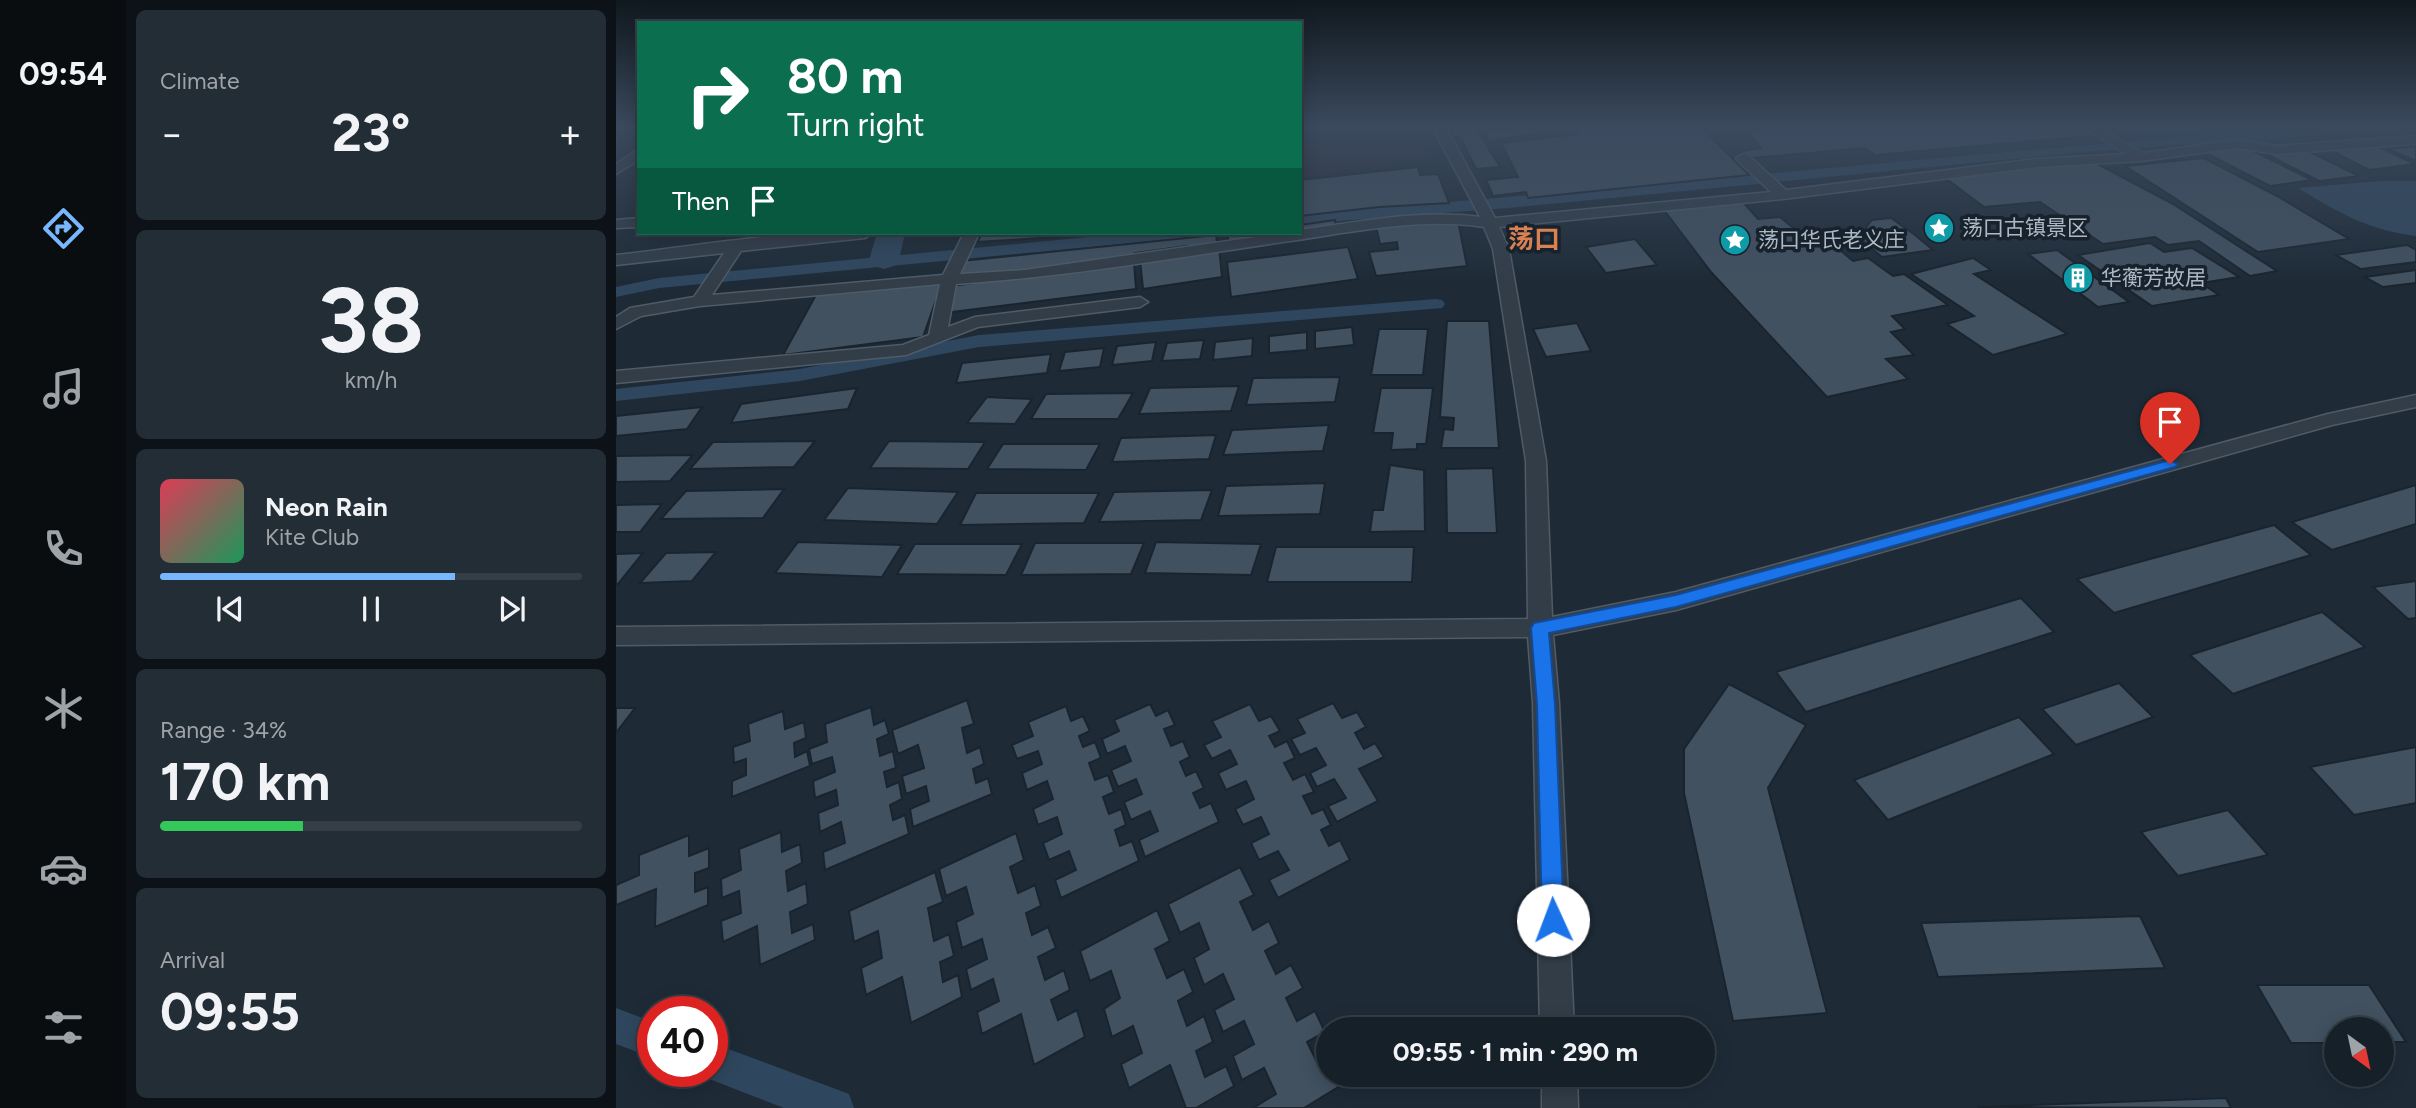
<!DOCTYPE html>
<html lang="en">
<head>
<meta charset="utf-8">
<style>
	:root { --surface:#162029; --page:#232d35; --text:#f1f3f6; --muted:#9ea3a8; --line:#353e46; --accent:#78b7fe }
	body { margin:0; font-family:Figtree,"Noto Sans SC",sans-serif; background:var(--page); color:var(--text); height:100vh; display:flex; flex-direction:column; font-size:26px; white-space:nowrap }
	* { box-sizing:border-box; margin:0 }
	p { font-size:23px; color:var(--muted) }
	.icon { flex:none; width:38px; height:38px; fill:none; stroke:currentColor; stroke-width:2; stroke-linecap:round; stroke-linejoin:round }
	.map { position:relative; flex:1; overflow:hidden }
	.side { display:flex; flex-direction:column; gap:10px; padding:10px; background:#0c1217; width:490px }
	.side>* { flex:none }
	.top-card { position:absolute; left:21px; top:21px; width:665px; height:214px; border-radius:0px; box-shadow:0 4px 18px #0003,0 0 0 2px var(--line); background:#0b6e4f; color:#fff; overflow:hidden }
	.needle { width:46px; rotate:147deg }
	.tools { position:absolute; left:1708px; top:1017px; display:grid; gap:14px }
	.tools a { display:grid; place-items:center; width:70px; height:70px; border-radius:50%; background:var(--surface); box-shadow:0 4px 18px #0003,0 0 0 2px var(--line); font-size:35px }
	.speed { position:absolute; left:21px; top:996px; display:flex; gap:14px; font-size:35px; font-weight:700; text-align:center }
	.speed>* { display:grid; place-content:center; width:91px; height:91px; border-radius:50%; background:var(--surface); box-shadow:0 4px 18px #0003,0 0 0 2px var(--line); line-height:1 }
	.speed .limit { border:10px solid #d22; background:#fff; color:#111 }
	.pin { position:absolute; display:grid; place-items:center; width:60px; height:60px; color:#fff; margin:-72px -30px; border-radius:50% 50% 50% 0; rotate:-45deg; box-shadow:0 0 7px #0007 }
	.pin .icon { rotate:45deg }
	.me { position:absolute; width:77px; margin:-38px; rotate:358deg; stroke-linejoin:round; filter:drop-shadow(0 0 5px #0008) }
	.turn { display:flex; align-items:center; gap:24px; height:147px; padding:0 35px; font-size:32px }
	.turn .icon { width:91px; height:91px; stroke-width:2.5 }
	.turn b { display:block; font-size:49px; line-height:60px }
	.then { display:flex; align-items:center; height:66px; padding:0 35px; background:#0003; gap:14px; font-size:26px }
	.big { font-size:52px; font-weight:700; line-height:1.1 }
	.side .tile { flex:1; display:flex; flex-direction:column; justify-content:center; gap:10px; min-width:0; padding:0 24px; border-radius:10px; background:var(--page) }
	.side .dial { align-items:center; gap:0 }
	.dial b { font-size:91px; line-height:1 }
	.song { display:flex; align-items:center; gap:21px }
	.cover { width:84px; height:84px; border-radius:10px; background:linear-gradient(135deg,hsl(350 70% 55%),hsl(150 70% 35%)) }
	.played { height:7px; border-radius:4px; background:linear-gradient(90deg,var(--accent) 70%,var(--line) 70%) }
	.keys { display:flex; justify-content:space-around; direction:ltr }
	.heat { display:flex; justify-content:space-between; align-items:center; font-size:38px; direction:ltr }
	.charge { height:10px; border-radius:5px; background:linear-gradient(90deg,#34c759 34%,var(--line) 0) }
	.trip { position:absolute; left:700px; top:1017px; width:399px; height:70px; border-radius:35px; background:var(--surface); box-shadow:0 4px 18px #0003,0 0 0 2px var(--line); font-weight:700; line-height:70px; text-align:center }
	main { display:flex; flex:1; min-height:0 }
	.tab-bar { display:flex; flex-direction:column; width:126px; justify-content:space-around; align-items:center; background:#090d10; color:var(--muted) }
	.tab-bar .icon { width:49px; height:49px }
	.tab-bar .selected { color:var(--accent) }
	.tab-bar b { font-size:32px; color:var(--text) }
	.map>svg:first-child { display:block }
</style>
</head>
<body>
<main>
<nav class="tab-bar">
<b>09:54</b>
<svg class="icon selected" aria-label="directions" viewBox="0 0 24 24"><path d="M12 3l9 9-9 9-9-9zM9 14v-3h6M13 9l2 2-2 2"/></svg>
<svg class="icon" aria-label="music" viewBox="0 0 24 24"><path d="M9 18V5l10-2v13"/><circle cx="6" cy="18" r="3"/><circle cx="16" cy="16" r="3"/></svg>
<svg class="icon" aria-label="phone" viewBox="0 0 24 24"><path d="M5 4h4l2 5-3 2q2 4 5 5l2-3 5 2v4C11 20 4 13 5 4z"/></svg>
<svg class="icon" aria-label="climate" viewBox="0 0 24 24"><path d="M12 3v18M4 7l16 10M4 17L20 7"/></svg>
<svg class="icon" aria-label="car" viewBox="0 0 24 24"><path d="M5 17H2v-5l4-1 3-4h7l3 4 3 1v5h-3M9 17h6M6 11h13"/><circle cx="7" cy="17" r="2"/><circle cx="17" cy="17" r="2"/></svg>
<svg class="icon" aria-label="filters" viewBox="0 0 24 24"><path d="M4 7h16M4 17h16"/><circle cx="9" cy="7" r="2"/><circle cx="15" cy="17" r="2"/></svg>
</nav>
<section class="side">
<div class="tile"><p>Climate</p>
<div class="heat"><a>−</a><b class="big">23°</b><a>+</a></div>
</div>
<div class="tile dial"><b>38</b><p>km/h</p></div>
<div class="tile">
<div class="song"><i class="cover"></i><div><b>Neon Rain</b><p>Kite Club</p></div></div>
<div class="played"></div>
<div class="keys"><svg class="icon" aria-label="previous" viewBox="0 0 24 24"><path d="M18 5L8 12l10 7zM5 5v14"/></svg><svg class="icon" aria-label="pause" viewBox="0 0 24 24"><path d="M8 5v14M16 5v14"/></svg><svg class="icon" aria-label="next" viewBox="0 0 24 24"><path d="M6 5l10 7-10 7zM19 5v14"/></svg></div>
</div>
<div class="tile"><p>Range · 34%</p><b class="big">170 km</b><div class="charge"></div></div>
<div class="tile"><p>Arrival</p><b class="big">09:55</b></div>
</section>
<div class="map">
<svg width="1800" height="1108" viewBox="0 0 1800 1108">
	<rect width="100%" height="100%" fill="#1e2b37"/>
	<!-- medical -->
	<polygon fill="#2b2a39" points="684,126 802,126 816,156 684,178"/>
	<!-- water -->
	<path fill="#2f475e" d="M1764,181H1800V236C1752,230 1723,213 1682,188Z"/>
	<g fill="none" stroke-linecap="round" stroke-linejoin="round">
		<!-- canal -->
		<g fill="#2f475e" fill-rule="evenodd">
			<path d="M1715,126H1785L1778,130L1480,151L892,208L684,224V214C1028,188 1371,150 1715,126Z"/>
			<polygon points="515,233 575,233 567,238 43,288 0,297 0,287 43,278"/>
			<polygon points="820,299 826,300 829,304 826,308 363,347 184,381 0,401 0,389 184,369 363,335"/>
			<polygon points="0,1008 37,1022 37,1058 0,1044"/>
			<polygon points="96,1043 233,1094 238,1108 168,1108 83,1075 81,1071 96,1071"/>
		</g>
		<!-- river -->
		<polygon fill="#2f475e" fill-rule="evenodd" points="261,233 289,233 283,260 278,266 268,269 258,266 253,260"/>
	</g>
	<!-- building -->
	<g fill="#415160" stroke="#1a242e" stroke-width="2">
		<polygon points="833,126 859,126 884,167 860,169 845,138 838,137"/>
		<polygon points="911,126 949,126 952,129 873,141 868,133"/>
		<polygon points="958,126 1084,126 1133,175 912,198 910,192 877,196 870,180 902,177 885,143 961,134"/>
		<polygon points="1175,126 1462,126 1475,136 1259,155 1249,148 1135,158 1125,151 1145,148 1130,130"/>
		<polygon points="1627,146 1696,180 1654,186 1588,152"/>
		<polygon points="1761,146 1799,164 1753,170 1716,151"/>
		<polygon points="1800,146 1800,161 1773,149"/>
		<polygon points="1690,150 1743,176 1703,181 1652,155"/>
		<polygon points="1588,158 1661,196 1733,239 1642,252 1509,166"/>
		<polygon points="1474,160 1557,204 1661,271 1634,276 1583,241 1552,245 1539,237 1487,244 1424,202 1368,207 1328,177"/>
		<polygon points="802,167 804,175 822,174 833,203 763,207 684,216 684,180"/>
		<polygon points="1126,201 1142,219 1164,217 1187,236 1204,233 1237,261 1252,258 1277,276 1288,274 1332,305 1276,316 1289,329 1275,332 1298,355 1270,359 1292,379 1211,397 1095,272 1048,210"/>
		<polygon points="1275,218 1299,235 1317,250 1266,257 1247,241 1245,234 1256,220"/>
		<polygon points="719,220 719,227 684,232 684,225"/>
		<polygon points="842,221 851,266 760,276 753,252 782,249 781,242 764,244 760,226"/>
		<polygon points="367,233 508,233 361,242"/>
		<polygon points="634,233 636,239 613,242 611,235"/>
		<polygon points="600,235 601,243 571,249 571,246 519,253 520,257 339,278 345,261"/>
		<polygon points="1019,239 1041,265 990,273 970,247"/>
		<polygon points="1534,243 1548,252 1576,248 1623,277 1585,283 1603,295 1536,306 1462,255"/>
		<polygon points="1791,245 1800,250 1800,262 1745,269 1720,255"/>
		<polygon points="603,247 606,277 527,289 524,259"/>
		<polygon points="732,247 742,279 615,297 611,262"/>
		<polygon points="1441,250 1513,302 1482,307 1412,254"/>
		<polygon points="1357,258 1375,270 1358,274 1451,334 1377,355 1331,324 1358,316 1295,274"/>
		<polygon points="518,263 520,289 328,313 335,286"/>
		<polygon points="1800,270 1800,283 1767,287 1749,277"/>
		<polygon points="326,283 307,337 167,355 201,293"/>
		<polygon points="831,321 873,321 883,448 825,448 828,429 837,430 838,418 824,417"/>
		<polygon points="961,323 975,351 930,357 917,329"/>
		<polygon points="736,327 738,345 699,349 699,331"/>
		<polygon points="763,329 812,329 807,375 755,375"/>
		<polygon points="691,332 691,350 653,353 653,336"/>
		<polygon points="637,338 636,356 597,360 599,342"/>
		<polygon points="588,340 584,359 546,361 551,343"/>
		<polygon points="540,342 536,361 496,365 501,346"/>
		<polygon points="488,348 484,367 443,371 449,352"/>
		<polygon points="435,354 431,373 340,383 346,363"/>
		<polygon points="724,377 719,402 630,405 637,378"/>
		<polygon points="623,386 615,411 523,414 534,388"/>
		<polygon points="241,388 232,409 115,423 125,404"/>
		<polygon points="765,388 817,388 810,444 801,444 801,449 775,450 777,433 757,433"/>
		<polygon points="517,393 502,419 415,419 430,394"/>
		<polygon points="371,397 416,399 399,424 351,423"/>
		<polygon points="86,407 71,429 0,436 0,416"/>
		<polygon points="713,425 707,451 607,455 616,430"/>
		<polygon points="600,435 593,459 496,462 505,438"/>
		<polygon points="199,441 178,467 74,469 97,442"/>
		<polygon points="273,441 369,442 352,469 254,468"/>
		<polygon points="387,444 484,444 470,470 371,469"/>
		<polygon points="77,455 54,481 0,482 0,456"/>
		<polygon points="774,465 808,470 809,531 754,532 757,510 767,510"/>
		<polygon points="877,468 881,533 831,533 830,469"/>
		<polygon points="709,483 704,514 602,516 610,486"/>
		<polygon points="1800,485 1800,524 1716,550 1676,522"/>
		<polygon points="232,488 342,492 321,524 208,520"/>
		<polygon points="168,489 147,518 45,519 70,491"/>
		<polygon points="596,490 585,520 483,522 498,492"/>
		<polygon points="360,493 483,493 468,523 344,525"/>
		<polygon points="46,504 24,532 0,532 0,505"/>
		<polygon points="1658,525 1695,555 1498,613 1461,579"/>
		<polygon points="182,542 286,545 266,577 159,573"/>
		<polygon points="540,542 645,544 635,575 529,573"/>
		<polygon points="419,543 528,543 515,574 405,575"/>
		<polygon points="299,544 406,544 390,575 281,574"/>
		<polygon points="660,547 798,547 796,582 651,582"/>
		<polygon points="100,552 76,581 24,583 50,553"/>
		<polygon points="27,553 2,584 0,584 0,554"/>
		<polygon points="1800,581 1800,618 1792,619 1757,587"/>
		<polygon points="1405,598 1438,632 1190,712 1160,672"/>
		<polygon points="1706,612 1749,647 1617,694 1574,655"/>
		<polygon points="1503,683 1537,717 1460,745 1426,709"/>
		<polygon points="1113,684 1190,725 1152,788 1211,1013 1117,1021 1068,793 1068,749"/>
		<polygon points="351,700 358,724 346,728 351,753 364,747 368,764 357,769 360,783 372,778 376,794 297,827 294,809 313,801 310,786 290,794 286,776 308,768 302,745 282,754 276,730"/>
		<polygon points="717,703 726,718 741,712 750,727 739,733 748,749 759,743 768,757 743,769 762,801 721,822 712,806 730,798 718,779 701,787 694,773 710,765 700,748 684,755 675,739 689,733 681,719"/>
		<polygon points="534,704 540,716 552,710 559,725 548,729 555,746 567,741 574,757 564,762 570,776 580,771 588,788 577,793 584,808 595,803 603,822 529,857 523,840 542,831 534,811 515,820 508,802 526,794 520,779 502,787 495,770 515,761 509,746 491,754 486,739 503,731 498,720"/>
		<polygon points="634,704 643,721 655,716 664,731 653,736 659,747 671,741 679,758 668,763 677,780 689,774 698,792 687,796 696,814 707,809 715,825 705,830 713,846 724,840 734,860 662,898 653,880 673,870 662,851 643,860 635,843 653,834 645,817 627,825 619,809 638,799 630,781 610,790 602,773 621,764 614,750 596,759 588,745 605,737 596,721"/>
		<polygon points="450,706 455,721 467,716 474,731 463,736 467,747 479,742 485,758 473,763 479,780 492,775 498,792 487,797 493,814 505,809 510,825 499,830 504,846 516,841 523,861 445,898 439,880 460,870 453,851 433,860 427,843 446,834 441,817 422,825 417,809 437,799 431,781 411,790 406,773 426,764 422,751 401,759 396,745 417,736 412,722"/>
		<polygon points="255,707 258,725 269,720 273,734 261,739 264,756 277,751 280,768 268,772 271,787 283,782 286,799 274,805 277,820 289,815 293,834 209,870 207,852 229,843 225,822 204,832 202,813 222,805 220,790 199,798 197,781 219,772 216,757 196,764 193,749 211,742 209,724"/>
		<polygon points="0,708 19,708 0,733"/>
		<polygon points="167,711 169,729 188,722 190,738 178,743 179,757 191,751 194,766 116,797 116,781 130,775 130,759 118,763 117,747 134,741 132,724"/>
		<polygon points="1403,717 1438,754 1272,820 1238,780"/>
		<polygon points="1800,747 1800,803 1738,815 1694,767"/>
		<polygon points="1612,810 1652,855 1562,876 1525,832"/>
		<polygon points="165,832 166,852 184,844 186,863 170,871 172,891 190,883 192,904 174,912 176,933 197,924 199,940 144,965 141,926 107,942 105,921 125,913 123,891 106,898 105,879 125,870 123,849"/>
		<polygon points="400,833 408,860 394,867 402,893 419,885 425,906 410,913 416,935 432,927 440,948 422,957 429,980 448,970 454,990 435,1000 442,1020 461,1010 469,1037 418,1065 405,1014 366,1034 361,1012 383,1001 377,979 355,990 350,969 371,959 366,939 346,948 340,922 357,914 350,887 330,896 323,869"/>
		<polygon points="73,835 73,856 93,848 93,868 79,873 79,892 92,887 92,905 39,927 40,889 0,905 0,885 23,875 23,855"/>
		<polygon points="624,867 638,895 624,902 637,930 653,921 663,943 649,951 660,974 675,965 687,988 670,998 681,1021 699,1011 709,1032 691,1042 702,1064 712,1058 712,1074 729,1074 732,1081 688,1108 637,1108 660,1094 648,1068 626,1080 617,1056 638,1044 628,1021 607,1032 598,1010 618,999 607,974 588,985 578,958 593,949 583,923 564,933 552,904"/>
		<polygon points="319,872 327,902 312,908 318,941 333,934 338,956 324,962 327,982 342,975 346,997 295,1023 286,977 250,995 245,968 266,958 262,931 238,942 233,911"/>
		<polygon points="541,910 554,941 539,949 551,978 568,969 577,992 562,1001 571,1026 588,1016 597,1042 580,1051 589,1077 610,1066 618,1086 580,1108 570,1108 554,1065 513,1088 505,1064 526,1053 517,1026 496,1037 488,1009 504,998 495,971 474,981 464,951"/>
		<polygon points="1524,916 1549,968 1322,977 1305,923"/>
		<polygon points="1641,985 1753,985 1790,1042 1766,1042 1766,1029 1720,1029 1720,1043 1675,1043"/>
		<polygon points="1610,1098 1615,1108 1362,1107"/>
	</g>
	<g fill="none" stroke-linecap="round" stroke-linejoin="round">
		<!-- minor casing -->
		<g stroke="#4f5b66" stroke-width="3">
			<g id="minor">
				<path d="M816,126H829L879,218L1155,192L1122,161L1120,158L1127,154L1132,155L1170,190L1421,159L1510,154L1464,126H1480L1527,153L1621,140L1661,146L1800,136V144L1661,154L1621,148L1525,161L1421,167L1167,199L883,227L893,249L930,461L936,617L1060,592L1712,414L1800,395V407L1716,425L1060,610L937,635L943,703L958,1029H924L917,703L912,637L0,645V627L912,619L910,461L877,249L868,227C802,217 733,233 667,242C558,258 450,277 340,284L332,327L359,317L524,297L532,302L524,307L362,327L290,355L0,383V371L287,345L313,335L324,284L84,306L25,316L0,329V317L14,308L78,297L108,253L0,265V255C82,246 175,229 257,233L249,238L125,251L96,295L327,275L348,233H363L344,274L409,270L668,233H684V230C742,222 805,209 864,217Z"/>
				<polygon points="23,149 23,160 0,174 0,164"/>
				<polygon points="23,218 23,227 0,228 0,220"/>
				<polygon points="926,1074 961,1074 962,1108 926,1108"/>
			</g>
		</g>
		<!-- minor -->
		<use href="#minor" fill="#323d48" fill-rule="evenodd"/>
	</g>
	<!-- sky -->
	<linearGradient id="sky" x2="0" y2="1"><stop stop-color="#10181e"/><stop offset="0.45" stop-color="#3b4a5e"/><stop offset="1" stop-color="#3b4a5e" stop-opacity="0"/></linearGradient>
	<rect width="1800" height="281" fill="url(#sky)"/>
	<!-- route -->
	<polygon fill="#1a73e8" stroke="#114b97" stroke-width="2" points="1554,460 1562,464 1559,467 1060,607 933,633 939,704 948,920 945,928 937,931 930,928 926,920 921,704 915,628 918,623 1060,595"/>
	<!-- icons -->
	<defs>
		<g id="sight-disc" transform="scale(1.575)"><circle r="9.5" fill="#0f9aa8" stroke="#18222c"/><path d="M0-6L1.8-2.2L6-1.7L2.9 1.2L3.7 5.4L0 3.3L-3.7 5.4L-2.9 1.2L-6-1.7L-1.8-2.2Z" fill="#fff"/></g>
		<g id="building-disc" transform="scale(1.575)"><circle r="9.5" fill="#0f9aa8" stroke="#18222c"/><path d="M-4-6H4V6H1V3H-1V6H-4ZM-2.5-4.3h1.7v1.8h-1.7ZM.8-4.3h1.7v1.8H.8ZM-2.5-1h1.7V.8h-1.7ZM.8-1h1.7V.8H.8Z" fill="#fff"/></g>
	</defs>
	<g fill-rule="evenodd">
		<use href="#sight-disc" x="1323" y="228"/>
		<use href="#sight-disc" x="1119" y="240"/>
		<use href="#building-disc" x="1462" y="278"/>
	</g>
	<g text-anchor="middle" stroke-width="7" stroke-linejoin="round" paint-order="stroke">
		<!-- far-poi labels -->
		<g font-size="21" fill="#acb8c5" stroke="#18222c" text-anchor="start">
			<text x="1346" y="235">荡口古镇景区</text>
			<text x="1142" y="247">荡口华氏老义庄</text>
			<text x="1485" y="285">华蘅芳故居</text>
		</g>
		<!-- far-district labels -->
		<g font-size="26" font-weight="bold" fill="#d98153" stroke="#18222c">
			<text x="918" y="248">荡口</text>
		</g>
	</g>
</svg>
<div class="tools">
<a><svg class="needle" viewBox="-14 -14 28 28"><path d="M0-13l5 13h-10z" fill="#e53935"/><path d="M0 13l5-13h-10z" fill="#9ea3a8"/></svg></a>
</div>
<div class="speed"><div class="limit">40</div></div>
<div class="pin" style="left:1554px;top:464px;background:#d93025"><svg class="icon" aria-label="arrive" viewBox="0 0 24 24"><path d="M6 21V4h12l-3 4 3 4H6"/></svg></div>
<svg class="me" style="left:937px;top:920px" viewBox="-20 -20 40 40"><circle r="19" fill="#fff"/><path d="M0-13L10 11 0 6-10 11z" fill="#1a73e8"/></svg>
<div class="trip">09:55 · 1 min · 290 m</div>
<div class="top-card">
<div class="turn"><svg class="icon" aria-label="right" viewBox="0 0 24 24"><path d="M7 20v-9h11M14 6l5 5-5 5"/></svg><div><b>80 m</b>Turn right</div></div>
<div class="then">Then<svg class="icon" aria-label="arrive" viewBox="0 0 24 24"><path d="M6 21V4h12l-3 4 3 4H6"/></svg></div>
</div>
</div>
</main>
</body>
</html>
